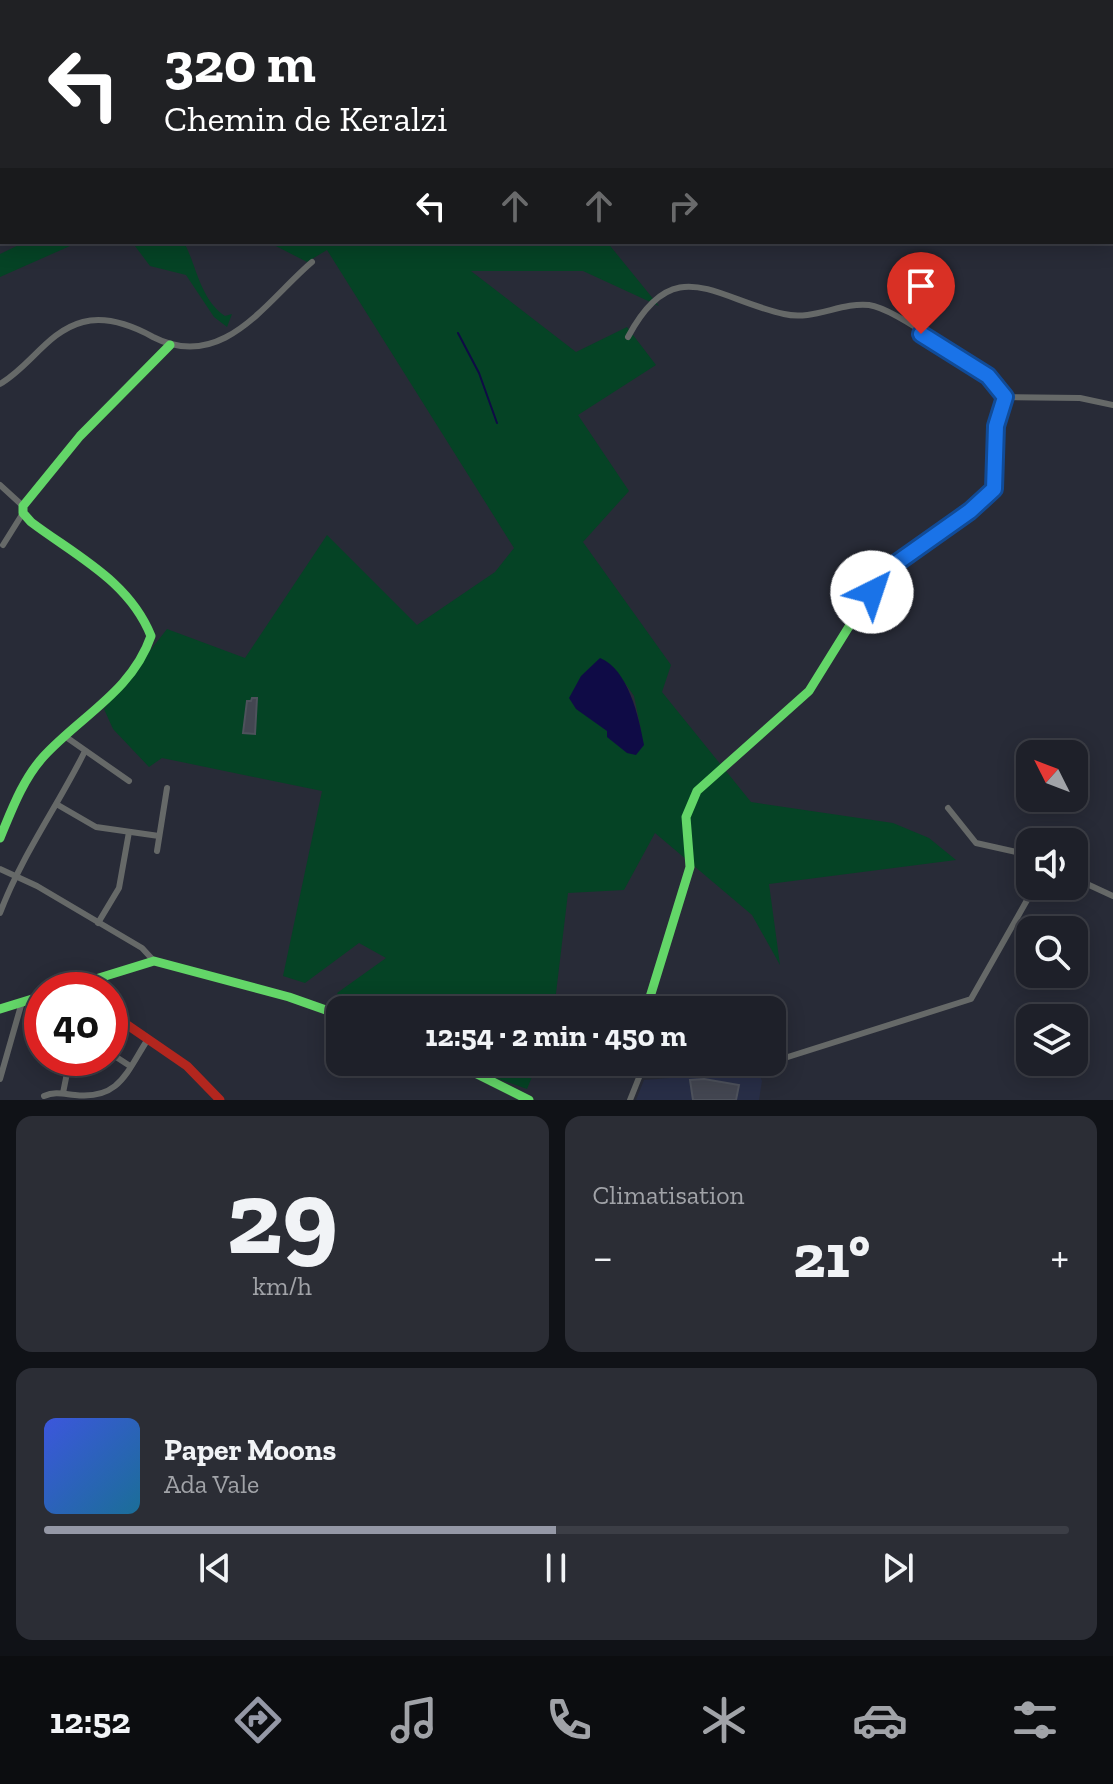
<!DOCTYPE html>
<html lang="fr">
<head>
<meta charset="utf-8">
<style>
	:root { --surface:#1e2029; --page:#2b2d35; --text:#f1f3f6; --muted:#a1a3a8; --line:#3c3e46; --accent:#9598a6 }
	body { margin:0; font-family:"Zilla Slab",serif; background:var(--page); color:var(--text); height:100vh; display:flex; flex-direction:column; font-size:30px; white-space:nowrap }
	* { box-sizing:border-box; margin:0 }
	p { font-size:26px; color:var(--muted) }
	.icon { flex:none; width:44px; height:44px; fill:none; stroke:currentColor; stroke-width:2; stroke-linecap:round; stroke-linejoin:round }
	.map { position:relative; height:1100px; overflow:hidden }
	.panel { display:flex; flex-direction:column; gap:16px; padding:16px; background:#101217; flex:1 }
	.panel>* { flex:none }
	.top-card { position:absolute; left:0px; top:0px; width:1114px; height:244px; box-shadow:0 4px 20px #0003,0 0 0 2px var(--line); background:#202124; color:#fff; overflow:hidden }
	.needle { width:52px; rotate:312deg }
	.fabs { position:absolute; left:1016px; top:740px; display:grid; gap:16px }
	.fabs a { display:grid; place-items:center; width:72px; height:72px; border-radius:16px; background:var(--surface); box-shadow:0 4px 20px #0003,0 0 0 2px var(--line); font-size:40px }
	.speed { position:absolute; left:24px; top:972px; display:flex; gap:16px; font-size:40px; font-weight:700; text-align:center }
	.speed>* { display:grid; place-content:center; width:104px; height:104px; border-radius:50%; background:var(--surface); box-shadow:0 4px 20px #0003,0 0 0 2px var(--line); line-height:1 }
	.speed .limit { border:12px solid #d22; background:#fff; color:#111 }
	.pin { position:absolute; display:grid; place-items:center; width:68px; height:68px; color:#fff; margin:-82px -34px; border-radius:50% 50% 50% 0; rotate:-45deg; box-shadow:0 0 8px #0007 }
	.pin .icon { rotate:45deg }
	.me { position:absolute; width:88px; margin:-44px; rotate:41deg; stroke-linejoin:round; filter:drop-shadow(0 0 6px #0008) }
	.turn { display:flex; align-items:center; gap:28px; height:168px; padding:0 32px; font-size:36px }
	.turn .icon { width:104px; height:104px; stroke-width:2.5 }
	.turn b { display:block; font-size:56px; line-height:68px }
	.lanes { display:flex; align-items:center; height:76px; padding:0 32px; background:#0003; justify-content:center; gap:40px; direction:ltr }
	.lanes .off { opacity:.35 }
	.big { font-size:60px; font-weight:700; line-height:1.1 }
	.panel .tile { flex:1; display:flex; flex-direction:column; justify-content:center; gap:12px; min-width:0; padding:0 28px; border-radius:16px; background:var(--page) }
	.panel .dial { align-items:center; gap:0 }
	.dial b { font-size:104px; line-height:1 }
	.song { display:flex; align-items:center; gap:24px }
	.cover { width:96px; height:96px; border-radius:12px; background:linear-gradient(135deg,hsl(230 70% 55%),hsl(200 70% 35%)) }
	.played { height:8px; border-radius:4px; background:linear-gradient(90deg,var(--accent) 50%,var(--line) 50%) }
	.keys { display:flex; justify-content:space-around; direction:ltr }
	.heat { display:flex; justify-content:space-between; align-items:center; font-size:44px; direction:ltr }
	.panel .tiles { flex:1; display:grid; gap:16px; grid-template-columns:1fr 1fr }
	.tile:last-child { grid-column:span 2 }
	.trip { position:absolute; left:326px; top:996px; width:460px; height:80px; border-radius:16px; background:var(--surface); box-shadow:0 4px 20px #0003,0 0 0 2px var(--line); font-weight:700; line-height:80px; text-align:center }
	.tab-bar { display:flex; height:128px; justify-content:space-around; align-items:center; background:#0c0d10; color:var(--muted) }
	.tab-bar .icon { width:56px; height:56px }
	.tab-bar .current { color:var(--accent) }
	.tab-bar b { font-size:36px; color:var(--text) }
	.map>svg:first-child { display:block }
</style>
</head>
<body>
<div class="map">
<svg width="1113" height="1100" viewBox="0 0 1113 1100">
	<rect width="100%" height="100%" fill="#282b37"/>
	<!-- built -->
	<polygon fill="#282e47" points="758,1071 762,1081 759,1100 636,1100 644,1080"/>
	<!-- green -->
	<g fill="#054325" fill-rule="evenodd">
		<polygon points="25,242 79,242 0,277 0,254"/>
		<path d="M132,242H184C197,267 200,299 225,316L232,314L227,327L214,317L186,275L150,266Z"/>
		<path d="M268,242H607L659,306L583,271H471L576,352L627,327L656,365L578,415L629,491L583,542L671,665L662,692L751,802L893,823L929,838L956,860L769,884L780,965L752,915L655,833L624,890L568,893L554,1010H350L337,993L386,958L359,943L305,983L283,976L322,791L162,758L149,767L113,729L104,709L167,629L245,658L327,535L417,625L495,572L514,548L327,250L307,262ZM615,669L634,696L641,730L608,732L602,726Z"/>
		<polygon points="450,1062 538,1062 527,1089"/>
	</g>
	<!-- water -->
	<path fill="#0f0b46" d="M600,658C628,669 639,717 644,745L636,755L627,753L607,737V731L576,709L569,698L581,676Z"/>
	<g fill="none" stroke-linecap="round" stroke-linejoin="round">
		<!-- stream -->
		<g stroke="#0f0b46" stroke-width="2">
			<polyline points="534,0 534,2"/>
			<polyline points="458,333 479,373 497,423"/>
		</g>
	</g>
	<!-- building -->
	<g fill="#434651" stroke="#4e525c" stroke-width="2">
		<polygon points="252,698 257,698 255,734 243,733 247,701 251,701"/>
		<polygon points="704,1079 739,1085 736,1100 693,1100 690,1080"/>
	</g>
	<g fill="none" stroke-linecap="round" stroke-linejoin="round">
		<!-- street -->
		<g stroke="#666968" stroke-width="6">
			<polyline points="530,0 531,2"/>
			<polyline points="0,183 2,182"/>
			<path d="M628,337C674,250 715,299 784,314C813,321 841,302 869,305C897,309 987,374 1005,397L1080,398L1113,405"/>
			<path d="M0,384C30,367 48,331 83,322C106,316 133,326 153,337C223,373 267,300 312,262"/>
			<polyline points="0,485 23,506"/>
			<polyline points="3,545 23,513"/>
			<polyline points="66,737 129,781"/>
			<polyline points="58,805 96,827 159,836"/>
			<polyline points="948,808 976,843 1030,855"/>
			<polyline points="157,851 167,788"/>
			<polyline points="0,869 37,886 142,948 154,961"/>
			<polyline points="1074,878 1113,896"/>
			<path d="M0,913C21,857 57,807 84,753"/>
			<polyline points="98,923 119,888 129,832"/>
			<polyline points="110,1053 130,1066"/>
			<polyline points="772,1062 971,999 1035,886"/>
			<polyline points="640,1075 745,1068 771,1062"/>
			<polyline points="0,1079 22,1002"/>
			<polyline points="63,1093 68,1068 74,1058"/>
			<path d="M44,1096C55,1091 64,1094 75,1095C120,1100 127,1071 148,1039"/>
			<polyline points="630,1100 640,1075 638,1062"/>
		</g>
		<!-- fast -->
		<g stroke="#63d668" stroke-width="9">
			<path d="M0,838C12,809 23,779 44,756C82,715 132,691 151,636C129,581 76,556 31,522L23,513V506L80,436L170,345"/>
			<polyline points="60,990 154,961 289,997 340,1015"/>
			<polyline points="0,1009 42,996"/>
			<polyline points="646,1010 690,867 686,817 697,791 809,691 863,604 886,576 994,489 996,426 1005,397"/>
			<polyline points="453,1062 529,1100"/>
		</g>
		<!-- jam -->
		<polyline stroke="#b3261e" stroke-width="9" points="110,1013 187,1066 220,1100"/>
	</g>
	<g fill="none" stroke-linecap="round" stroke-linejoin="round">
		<!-- route casing -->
		<g stroke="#114b97" stroke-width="20">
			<polyline id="route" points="872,592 898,562 970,511 994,489 996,426 1005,397 988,376 921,334"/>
		</g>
		<!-- route -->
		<use href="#route" stroke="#1a73e8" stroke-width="14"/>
	</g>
</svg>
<div class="fabs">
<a><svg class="needle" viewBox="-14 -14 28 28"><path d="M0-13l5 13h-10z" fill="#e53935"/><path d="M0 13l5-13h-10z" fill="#a1a3a8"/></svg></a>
<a><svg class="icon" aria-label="sound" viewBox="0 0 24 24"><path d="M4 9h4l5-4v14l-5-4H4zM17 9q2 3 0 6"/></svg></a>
<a><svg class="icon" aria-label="search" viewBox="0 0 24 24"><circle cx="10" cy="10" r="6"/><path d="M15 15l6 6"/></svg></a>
<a><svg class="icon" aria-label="layers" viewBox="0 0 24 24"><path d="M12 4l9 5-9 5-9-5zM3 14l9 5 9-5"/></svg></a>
</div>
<div class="speed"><div class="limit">40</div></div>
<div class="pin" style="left:921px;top:334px;background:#d93025"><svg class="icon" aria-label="arrive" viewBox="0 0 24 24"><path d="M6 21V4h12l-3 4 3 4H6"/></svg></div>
<svg class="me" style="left:872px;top:592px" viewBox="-20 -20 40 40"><circle r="19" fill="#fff"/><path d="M0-13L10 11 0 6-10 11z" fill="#1a73e8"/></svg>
<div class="trip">12:54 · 2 min · 450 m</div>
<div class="top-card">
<div class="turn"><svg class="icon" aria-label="left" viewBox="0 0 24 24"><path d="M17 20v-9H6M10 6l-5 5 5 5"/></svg><div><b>320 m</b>Chemin de Keralzi</div></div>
<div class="lanes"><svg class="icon" aria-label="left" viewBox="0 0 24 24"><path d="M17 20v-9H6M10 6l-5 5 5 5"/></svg><svg class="icon off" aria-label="ahead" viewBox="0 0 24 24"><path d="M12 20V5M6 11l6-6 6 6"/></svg><svg class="icon off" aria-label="ahead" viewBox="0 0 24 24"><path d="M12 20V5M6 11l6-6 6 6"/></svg><svg class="icon off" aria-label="right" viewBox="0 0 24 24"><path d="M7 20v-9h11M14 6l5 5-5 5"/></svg></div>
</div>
</div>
<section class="panel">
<div class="tiles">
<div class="tile dial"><b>29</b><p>km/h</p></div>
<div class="tile"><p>Climatisation</p>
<div class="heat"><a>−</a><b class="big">21°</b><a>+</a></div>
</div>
<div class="tile">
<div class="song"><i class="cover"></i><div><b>Paper Moons</b><p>Ada Vale</p></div></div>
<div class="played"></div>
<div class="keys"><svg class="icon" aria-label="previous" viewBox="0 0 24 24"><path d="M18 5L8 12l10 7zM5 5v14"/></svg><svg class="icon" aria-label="pause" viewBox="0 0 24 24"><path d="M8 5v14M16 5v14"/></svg><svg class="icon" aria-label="next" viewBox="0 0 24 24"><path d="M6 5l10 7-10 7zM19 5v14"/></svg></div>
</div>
</div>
</section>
<nav class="tab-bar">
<b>12:52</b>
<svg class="icon current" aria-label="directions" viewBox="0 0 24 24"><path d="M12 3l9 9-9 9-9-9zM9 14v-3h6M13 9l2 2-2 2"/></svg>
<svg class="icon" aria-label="music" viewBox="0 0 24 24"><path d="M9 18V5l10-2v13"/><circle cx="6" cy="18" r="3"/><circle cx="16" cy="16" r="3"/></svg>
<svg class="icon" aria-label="phone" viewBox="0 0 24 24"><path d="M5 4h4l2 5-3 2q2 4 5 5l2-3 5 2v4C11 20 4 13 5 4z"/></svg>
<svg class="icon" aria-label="climate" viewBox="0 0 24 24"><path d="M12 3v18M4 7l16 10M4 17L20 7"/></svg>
<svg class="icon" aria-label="car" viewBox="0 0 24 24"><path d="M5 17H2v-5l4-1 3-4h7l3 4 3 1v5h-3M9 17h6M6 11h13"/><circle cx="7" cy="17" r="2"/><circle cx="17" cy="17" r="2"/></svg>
<svg class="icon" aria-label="filters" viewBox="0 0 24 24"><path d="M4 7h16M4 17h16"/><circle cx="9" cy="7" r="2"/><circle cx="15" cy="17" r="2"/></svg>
</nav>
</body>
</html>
